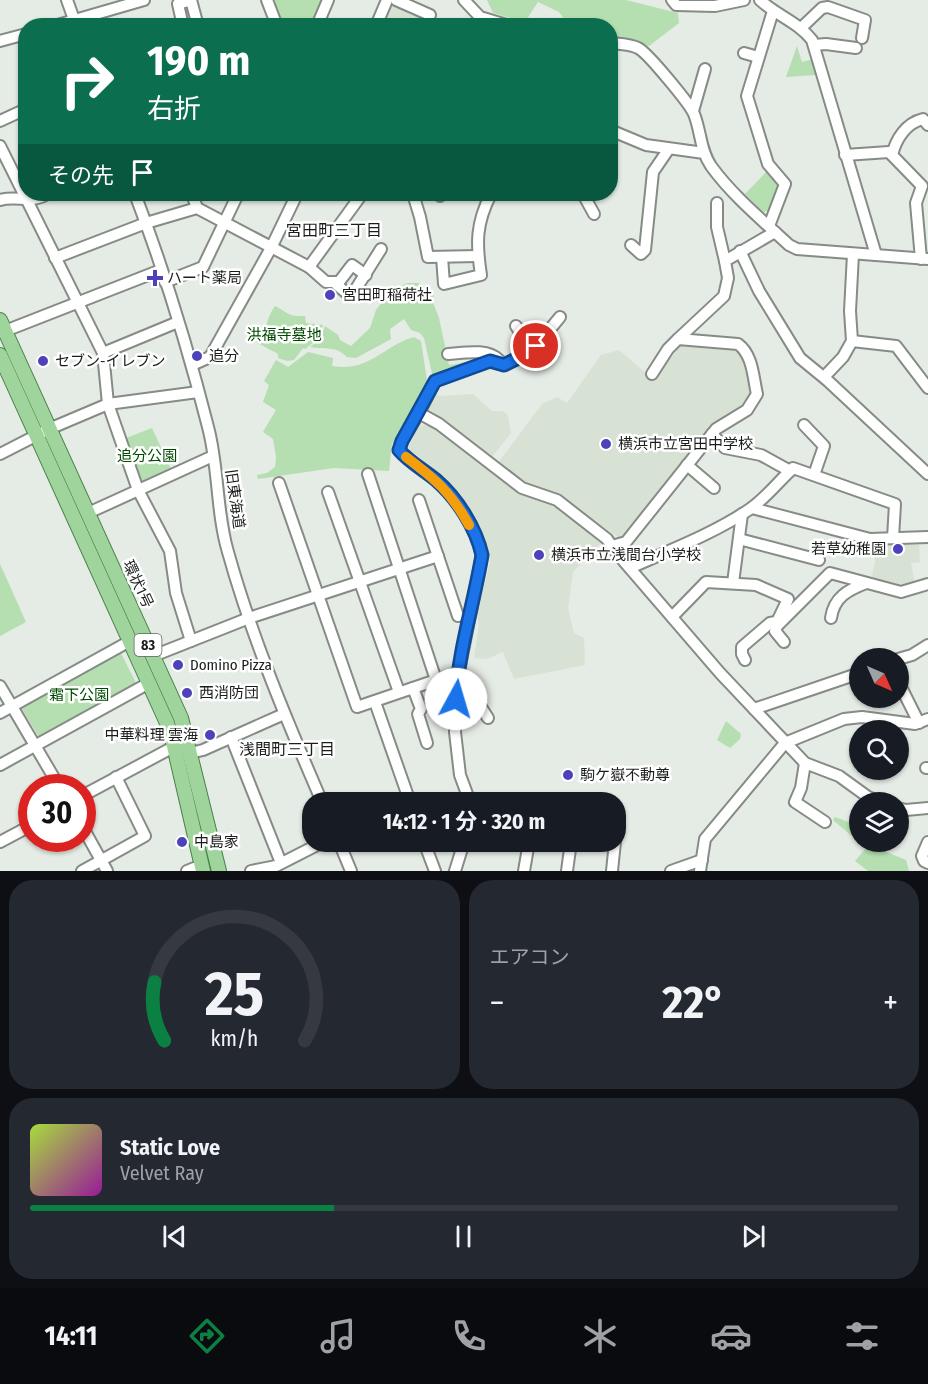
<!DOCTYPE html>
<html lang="ja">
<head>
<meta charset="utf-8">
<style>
	:root { --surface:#171b24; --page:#242831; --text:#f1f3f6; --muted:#9ea1a6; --line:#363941; --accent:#0b8043 }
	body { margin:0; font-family:"Fira Sans Condensed","Noto Sans JP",sans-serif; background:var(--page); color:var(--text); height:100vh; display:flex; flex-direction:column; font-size:22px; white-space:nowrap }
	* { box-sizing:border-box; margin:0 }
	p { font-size:20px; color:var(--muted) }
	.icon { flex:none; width:33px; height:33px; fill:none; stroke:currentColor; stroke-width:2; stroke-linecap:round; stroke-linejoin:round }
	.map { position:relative; height:871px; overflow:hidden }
	.sheet { display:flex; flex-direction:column; gap:9px; padding:9px; background:#0d0f14; flex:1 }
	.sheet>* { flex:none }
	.top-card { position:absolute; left:18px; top:18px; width:600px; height:183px; border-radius:24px; box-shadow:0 2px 4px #0004; background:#0b6e4f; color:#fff; overflow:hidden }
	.needle { width:39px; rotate:135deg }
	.tools { position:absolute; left:849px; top:648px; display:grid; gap:12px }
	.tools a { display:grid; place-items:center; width:60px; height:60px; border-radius:50%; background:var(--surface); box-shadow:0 2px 4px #0004; font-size:30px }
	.speed { position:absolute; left:18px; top:774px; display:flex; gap:12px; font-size:30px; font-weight:700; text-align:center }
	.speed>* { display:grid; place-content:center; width:78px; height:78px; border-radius:50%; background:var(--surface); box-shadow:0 2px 4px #0004; line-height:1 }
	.speed .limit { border:9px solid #d22; background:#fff; color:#111 }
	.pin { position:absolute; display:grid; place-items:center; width:51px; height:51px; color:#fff; margin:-26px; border:3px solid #fff; border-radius:50%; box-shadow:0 2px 6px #0007 }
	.me { position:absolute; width:66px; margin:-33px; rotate:6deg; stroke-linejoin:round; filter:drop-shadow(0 0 4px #0008) }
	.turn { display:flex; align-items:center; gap:21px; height:126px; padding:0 30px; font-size:27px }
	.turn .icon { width:78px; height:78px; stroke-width:2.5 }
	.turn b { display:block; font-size:42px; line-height:51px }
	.then { display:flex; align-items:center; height:57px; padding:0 30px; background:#0003; gap:12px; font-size:22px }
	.big { font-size:45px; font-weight:700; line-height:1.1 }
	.sheet .widget { flex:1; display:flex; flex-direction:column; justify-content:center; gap:9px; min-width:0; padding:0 21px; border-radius:24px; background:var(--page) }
	.sheet .dial { align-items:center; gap:0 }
	.dial svg { height:156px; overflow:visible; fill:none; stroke:var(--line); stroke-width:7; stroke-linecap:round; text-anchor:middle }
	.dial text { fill:var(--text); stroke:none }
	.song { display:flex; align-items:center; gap:18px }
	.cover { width:72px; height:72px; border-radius:9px; background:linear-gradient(135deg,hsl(80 70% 55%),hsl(300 70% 35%)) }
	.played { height:6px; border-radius:3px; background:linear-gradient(90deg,var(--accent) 35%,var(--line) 35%) }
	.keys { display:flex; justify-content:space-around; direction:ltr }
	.heat { display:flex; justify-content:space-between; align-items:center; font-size:33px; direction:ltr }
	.sheet .tiles { flex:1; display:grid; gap:9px; grid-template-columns:1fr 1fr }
	.widget:last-child { grid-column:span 2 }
	.trip { position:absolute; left:302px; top:792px; width:324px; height:60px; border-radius:24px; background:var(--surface); box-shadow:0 2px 4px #0004; font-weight:700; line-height:60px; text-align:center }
	.tabs { display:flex; height:96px; justify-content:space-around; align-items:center; background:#090b0e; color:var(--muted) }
	.tabs .icon { width:42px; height:42px }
	.tabs .active { color:var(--accent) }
	.tabs b { font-size:27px; color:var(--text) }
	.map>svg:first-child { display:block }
</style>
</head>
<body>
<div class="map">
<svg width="928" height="871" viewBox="0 0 928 871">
	<rect width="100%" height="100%" fill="#e5ebe5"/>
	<!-- built -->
	<g fill="#d7e2d5">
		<polygon points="394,1 429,18 426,25 383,26"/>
		<polygon points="681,346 733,349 744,360 753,392 745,405 715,424 621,539 558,496 521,483 498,463 542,404 557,397 567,403 601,355 619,350 653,379"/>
		<polygon points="435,392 439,396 473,394 492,411 503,411 508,415 511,433 491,458 443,420 427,410"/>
		<polygon points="431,423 520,491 557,506 602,542 573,572 568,608 574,633 584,638 585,665 514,679 503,652 487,659 474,658 479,623 477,615 490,562 488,549 474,520 455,489 443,477 413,459 409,451 409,446 417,430 421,426"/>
		<polygon points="874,543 919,545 920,562 911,563 915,584 900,588 871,580 875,562"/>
	</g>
	<!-- green -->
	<g fill="#b5dfb1">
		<polygon points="273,0 325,0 312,26 282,25"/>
		<polygon points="487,0 626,0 678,13 679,23 649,46 611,38 610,26 575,25 565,20 559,12 538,2 525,22 493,13"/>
		<polygon points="797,46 802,62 813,59 816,75 786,77"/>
		<polygon points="767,171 779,186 768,211 763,212 745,194"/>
		<path d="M407,283H418L434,295L432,300L439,318L449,365L490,358L433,378L424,338L420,333L411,330L404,319L390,329L391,339L356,358L347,357C335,345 326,350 310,347L320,339L325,326L338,335L340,340L351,346L370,328L376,310L390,292Z"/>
		<path d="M275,306C289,313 288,317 305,316L306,323L323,325L318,339L305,349L303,348L294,360L287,361L278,358V354L256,342C267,332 266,318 275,306Z"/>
		<path d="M414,337L421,341L428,387L395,443H392L389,471L334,468L258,479L257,475L267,473L275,467L276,457L273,439L263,432L276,410L263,402L269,385L264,381L276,360L288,367L308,352L333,358L332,366C370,372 381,347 414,337Z"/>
		<polygon points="152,428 171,469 140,484 124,439"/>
		<polygon points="0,564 26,622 0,636"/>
		<polygon points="120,651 137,685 42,738 39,737 22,709 22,706"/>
		<polygon points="726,721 741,734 740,739 730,748 717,740"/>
		<polygon points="835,817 859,826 860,842 886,842 884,851 906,860 909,871 868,871 855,861 866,848 833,820"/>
	</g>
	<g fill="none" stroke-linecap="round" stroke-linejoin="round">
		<!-- minor casing -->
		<g stroke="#868b86" stroke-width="14">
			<g id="minor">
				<polyline points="67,0 76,25"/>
				<polyline points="267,0 277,26"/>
				<polyline points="396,0 430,15"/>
				<polyline points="464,0 480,17 510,26"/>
				<polyline points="672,0 676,5 715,6 744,0"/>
				<path d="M760,0C776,15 798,22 812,40L876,255"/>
				<polyline points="54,26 144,0"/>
				<polyline points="183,26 178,4 191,0 198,26"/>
				<polyline points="317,26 328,0"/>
				<polyline points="376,26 387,0"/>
				<polyline points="801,28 822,8 828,7 865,20 862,38"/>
				<polyline points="0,41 26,34"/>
				<path d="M610,43C619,44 630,44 638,48C647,52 690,104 694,114C701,131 700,150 711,166C732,195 762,220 789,245L797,249L928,259"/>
				<polyline points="814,45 826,44 856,48"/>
				<polyline points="744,53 758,57"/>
				<polyline points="693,111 705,69"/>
				<polyline points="0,121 26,109"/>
				<polyline points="610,130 646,145 704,153"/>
				<polyline points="0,146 103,353 108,404 138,490 170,551 176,593 191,641"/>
				<polyline points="845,155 889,152 922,186 916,203 921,259"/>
				<path d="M892,155C896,139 906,123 923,119L928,125"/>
				<path d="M135,194C164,270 188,348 208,427C219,468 216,512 228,552C252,638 287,721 322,802"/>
				<polyline points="192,194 197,208"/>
				<polyline points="413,194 420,217 428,257 478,256"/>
				<polyline points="440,194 440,196"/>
				<polyline points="515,194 524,194"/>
				<polyline points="583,194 594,214"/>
				<path d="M0,200C16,195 32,204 47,194"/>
				<polyline points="717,203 717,227 725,261"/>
				<polyline points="769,226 785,184 768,164 747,96 773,11"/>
				<polyline points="631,245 641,254 645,250 653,172 668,150"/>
				<polyline points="740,251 759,291 800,358 828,381 928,474"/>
				<path d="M442,257L444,284L481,275C476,243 476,223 491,194"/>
				<polyline points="55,258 146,223 197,208 309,267 362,194"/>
				<polyline points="309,267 326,282 339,282 352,265 366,275"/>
				<polyline points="165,282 203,267 238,194"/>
				<polyline points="339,282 337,285 349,295 354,292 381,249"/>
				<polyline points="516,326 532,351"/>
				<polyline points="5,331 161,270"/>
				<polyline points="678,339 724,296 728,278 725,261 775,232"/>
				<polyline points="852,341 896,346 928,388"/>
				<polyline points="103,353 178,322"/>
				<path d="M448,354C464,353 487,348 499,360"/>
				<polyline points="192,365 210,357 271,248 297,194"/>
				<polyline points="824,377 843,357 852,341 850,311 853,254"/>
				<polyline points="419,413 435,381 490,361 504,365 532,351 560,317"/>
				<polyline points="804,425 824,446 814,475"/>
				<polyline points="712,434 725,448 761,455 790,471"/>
				<polyline points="0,454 49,429 108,404 198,392"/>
				<polyline points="687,465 714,488"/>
				<polyline points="368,474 436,680"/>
				<polyline points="279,483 357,707 457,673"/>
				<polyline points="328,492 399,692"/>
				<polyline points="419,500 458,616"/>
				<polyline points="752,508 870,539 928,537"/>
				<polyline points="88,513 213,456"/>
				<polyline points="739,539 819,560"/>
				<path d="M612,546L626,542L716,429L747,410L757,394C753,377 753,355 738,344L678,339L668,349L652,374"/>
				<path d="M630,568C670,550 713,534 750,509C766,498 779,481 793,468L895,504L893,538"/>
				<polyline points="733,583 742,514"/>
				<polyline points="672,617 706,582 756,585 788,599 776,624 779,624 830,573 901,592 928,584"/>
				<path d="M831,618C834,597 848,590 866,583"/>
				<polyline points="778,624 775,631 784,642"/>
				<polyline points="153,656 249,618 438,556"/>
				<polyline points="898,659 912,655 928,645"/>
				<polyline points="745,660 742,654 742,647 770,623 776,622"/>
				<polyline points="898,681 919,723"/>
				<polyline points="456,683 477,701 488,718"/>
				<polyline points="0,686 60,788"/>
				<polyline points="413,688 421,709 418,714 427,743"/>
				<polyline points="375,702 410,802"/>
				<polyline points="754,709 860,673"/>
				<polyline points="0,713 130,641"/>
				<polyline points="231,737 281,863"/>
				<polyline points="190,753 203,750 284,714"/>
				<polyline points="805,763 801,788 795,802 825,822"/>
				<polyline points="0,765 149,683"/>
				<polyline points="926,768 928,768"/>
				<polyline points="82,796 179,744"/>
				<path d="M470,802L460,775L455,732L457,673L459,671L482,555C476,528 457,498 436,480C424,470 409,462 399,450L402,441L419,413L439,424L522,488L557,500L607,539L615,551L720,673L805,763L839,776L868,797L882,802"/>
				<polyline points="585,802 586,801 590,802"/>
				<polyline points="898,808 906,810 928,808"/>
				<polyline points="82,826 107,871"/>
				<polyline points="0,842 32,825"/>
				<polyline points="339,842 351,871"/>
				<polyline points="424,842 435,871"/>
				<polyline points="928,842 922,856 924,861 928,863"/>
				<polyline points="82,871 145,836 116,777"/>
				<polyline points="187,871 202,865"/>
				<polyline points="251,871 276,866 323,842"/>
				<polyline points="455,871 464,842"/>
				<polyline points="524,871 529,842"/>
				<polyline points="567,871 571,842"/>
				<polyline points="612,871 618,813 615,812"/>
				<polyline points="671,871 702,860"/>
				<polyline points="700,871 705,839 785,743 844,719 862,717 915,724 928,719"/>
			</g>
		</g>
		<!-- major casing -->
		<g stroke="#488245" stroke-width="16">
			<g id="major">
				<polyline points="0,320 181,718 219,871"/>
				<polyline points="0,355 167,723 174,746 203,871"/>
			</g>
		</g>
		<!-- minor -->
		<use href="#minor" stroke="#fff" stroke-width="10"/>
		<!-- major -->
		<use href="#major" stroke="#a0d49d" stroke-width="14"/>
	</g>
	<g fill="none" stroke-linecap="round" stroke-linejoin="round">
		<!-- route casing -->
		<g stroke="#114b97" stroke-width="15">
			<path id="route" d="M456,699C458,652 474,603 482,555C476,528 457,498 436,480C424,470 409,462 399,450L402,441L435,381L490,361L504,365L532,351L536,346"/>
		</g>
		<!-- route -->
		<use href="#route" stroke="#1a73e8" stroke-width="10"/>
		<!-- slow -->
		<path stroke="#f59e0b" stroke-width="10" d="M406,457C435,479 451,492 469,525"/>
	</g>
	<!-- markers -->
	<g fill="#4d42b9" stroke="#fff" stroke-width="2">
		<path d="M152 269h6v6h6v6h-6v6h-6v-6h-6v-6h6z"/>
		<circle cx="330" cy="295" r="6"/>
		<circle cx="197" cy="356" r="6"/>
		<circle cx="43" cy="361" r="6"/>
		<circle cx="606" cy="444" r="6"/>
		<circle cx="898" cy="549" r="6"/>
		<circle cx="539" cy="555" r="6"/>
		<circle cx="178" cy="665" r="6"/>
		<circle cx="187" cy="693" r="6"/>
		<circle cx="210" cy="735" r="6"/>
		<circle cx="568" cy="775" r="6"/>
		<circle cx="182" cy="842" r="6"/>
	</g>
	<g text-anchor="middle" stroke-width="5" stroke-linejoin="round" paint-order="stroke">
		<!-- shield labels -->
		<rect fill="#fff" stroke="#5f615f" stroke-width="1.5" x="134.5" y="634" width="27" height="22" rx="4.5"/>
		<g font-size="14" font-weight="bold" fill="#1b1d1b">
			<text x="148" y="650">83</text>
		</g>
		<!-- poi labels -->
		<g font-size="15" fill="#1b1d1b" stroke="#fff" text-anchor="start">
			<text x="167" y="283">ハート薬局</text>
			<text x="342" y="300">宮田町稲荷社</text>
			<text x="209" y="361">追分</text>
			<text x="55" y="366">セブン-イレブン</text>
			<text x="618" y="449">横浜市立宮田中学校</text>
			<text x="886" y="554" text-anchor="end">若草幼稚園</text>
			<text x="551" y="560">横浜市立浅間台小学校</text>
			<text x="190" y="670">Domino Pizza</text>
			<text x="199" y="698">西消防団</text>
			<text x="198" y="740" text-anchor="end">中華料理 雲海</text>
			<text x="580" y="780">駒ケ嶽不動尊</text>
			<text x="194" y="847">中島家</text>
		</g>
		<!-- park labels -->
		<g font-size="15" fill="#004a00" stroke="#fff">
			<text x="284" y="340">洪福寺墓地</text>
			<text x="147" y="461">追分公園</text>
			<text x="79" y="700">霜下公園</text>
		</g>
		<!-- street labels -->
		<g font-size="15" fill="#1b1d1b" stroke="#fff">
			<text transform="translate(235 499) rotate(82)" y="5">旧東海道</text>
			<text transform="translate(138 584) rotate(65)" y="5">環状1号</text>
		</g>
		<!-- neighbourhood labels -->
		<g font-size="16" fill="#1b1d1b" stroke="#fff">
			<text x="334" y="236">宮田町三丁目</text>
			<text x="287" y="755">浅間町三丁目</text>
		</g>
	</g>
</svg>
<div class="tools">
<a><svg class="needle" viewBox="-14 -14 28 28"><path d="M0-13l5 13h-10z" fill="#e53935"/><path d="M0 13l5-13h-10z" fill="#9ea1a6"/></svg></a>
<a><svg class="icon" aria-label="search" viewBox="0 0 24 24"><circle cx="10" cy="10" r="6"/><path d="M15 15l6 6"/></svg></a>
<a><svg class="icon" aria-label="layers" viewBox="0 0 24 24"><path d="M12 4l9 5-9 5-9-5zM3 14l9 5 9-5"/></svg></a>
</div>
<div class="speed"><div class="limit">30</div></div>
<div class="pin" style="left:536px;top:346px;background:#d93025"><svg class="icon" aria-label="arrive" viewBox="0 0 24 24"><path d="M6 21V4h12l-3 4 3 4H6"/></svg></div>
<svg class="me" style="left:456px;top:699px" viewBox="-20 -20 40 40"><circle r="19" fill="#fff"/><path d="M0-13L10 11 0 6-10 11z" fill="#1a73e8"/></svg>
<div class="trip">14:12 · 1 分 · 320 m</div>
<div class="top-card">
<div class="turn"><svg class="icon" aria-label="right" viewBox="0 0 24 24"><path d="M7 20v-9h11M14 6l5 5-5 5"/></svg><div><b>190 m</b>右折</div></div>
<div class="then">その先<svg class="icon" aria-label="arrive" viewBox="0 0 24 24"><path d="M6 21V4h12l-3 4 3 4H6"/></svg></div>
</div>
</div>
<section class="sheet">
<div class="tiles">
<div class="widget dial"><svg viewBox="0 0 100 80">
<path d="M14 69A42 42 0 1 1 86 69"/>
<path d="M14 69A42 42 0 0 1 9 39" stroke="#0b8043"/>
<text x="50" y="56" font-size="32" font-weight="700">25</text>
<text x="50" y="72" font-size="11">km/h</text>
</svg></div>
<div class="widget"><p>エアコン</p>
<div class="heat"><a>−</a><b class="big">22°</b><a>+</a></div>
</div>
<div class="widget">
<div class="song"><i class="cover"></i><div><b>Static Love</b><p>Velvet Ray</p></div></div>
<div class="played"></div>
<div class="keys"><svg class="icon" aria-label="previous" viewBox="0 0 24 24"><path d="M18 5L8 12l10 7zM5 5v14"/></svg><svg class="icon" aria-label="pause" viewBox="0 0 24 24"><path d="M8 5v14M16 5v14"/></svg><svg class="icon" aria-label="next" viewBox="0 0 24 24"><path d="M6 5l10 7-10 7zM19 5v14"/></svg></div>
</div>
</div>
</section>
<nav class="tabs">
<b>14:11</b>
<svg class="icon active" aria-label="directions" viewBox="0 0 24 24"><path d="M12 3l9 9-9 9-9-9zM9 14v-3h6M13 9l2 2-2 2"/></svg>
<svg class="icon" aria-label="music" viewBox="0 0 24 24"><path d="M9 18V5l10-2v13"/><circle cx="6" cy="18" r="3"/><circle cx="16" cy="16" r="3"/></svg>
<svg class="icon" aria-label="phone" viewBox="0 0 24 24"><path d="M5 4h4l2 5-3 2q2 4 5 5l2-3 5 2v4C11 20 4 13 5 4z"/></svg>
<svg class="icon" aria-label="climate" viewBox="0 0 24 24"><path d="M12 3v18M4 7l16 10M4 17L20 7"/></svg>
<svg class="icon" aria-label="car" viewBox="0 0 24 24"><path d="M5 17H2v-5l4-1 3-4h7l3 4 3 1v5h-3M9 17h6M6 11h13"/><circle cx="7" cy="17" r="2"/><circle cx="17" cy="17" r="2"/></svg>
<svg class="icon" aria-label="filters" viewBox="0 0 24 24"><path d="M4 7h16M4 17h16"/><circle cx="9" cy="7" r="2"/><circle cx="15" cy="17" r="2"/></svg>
</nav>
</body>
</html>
